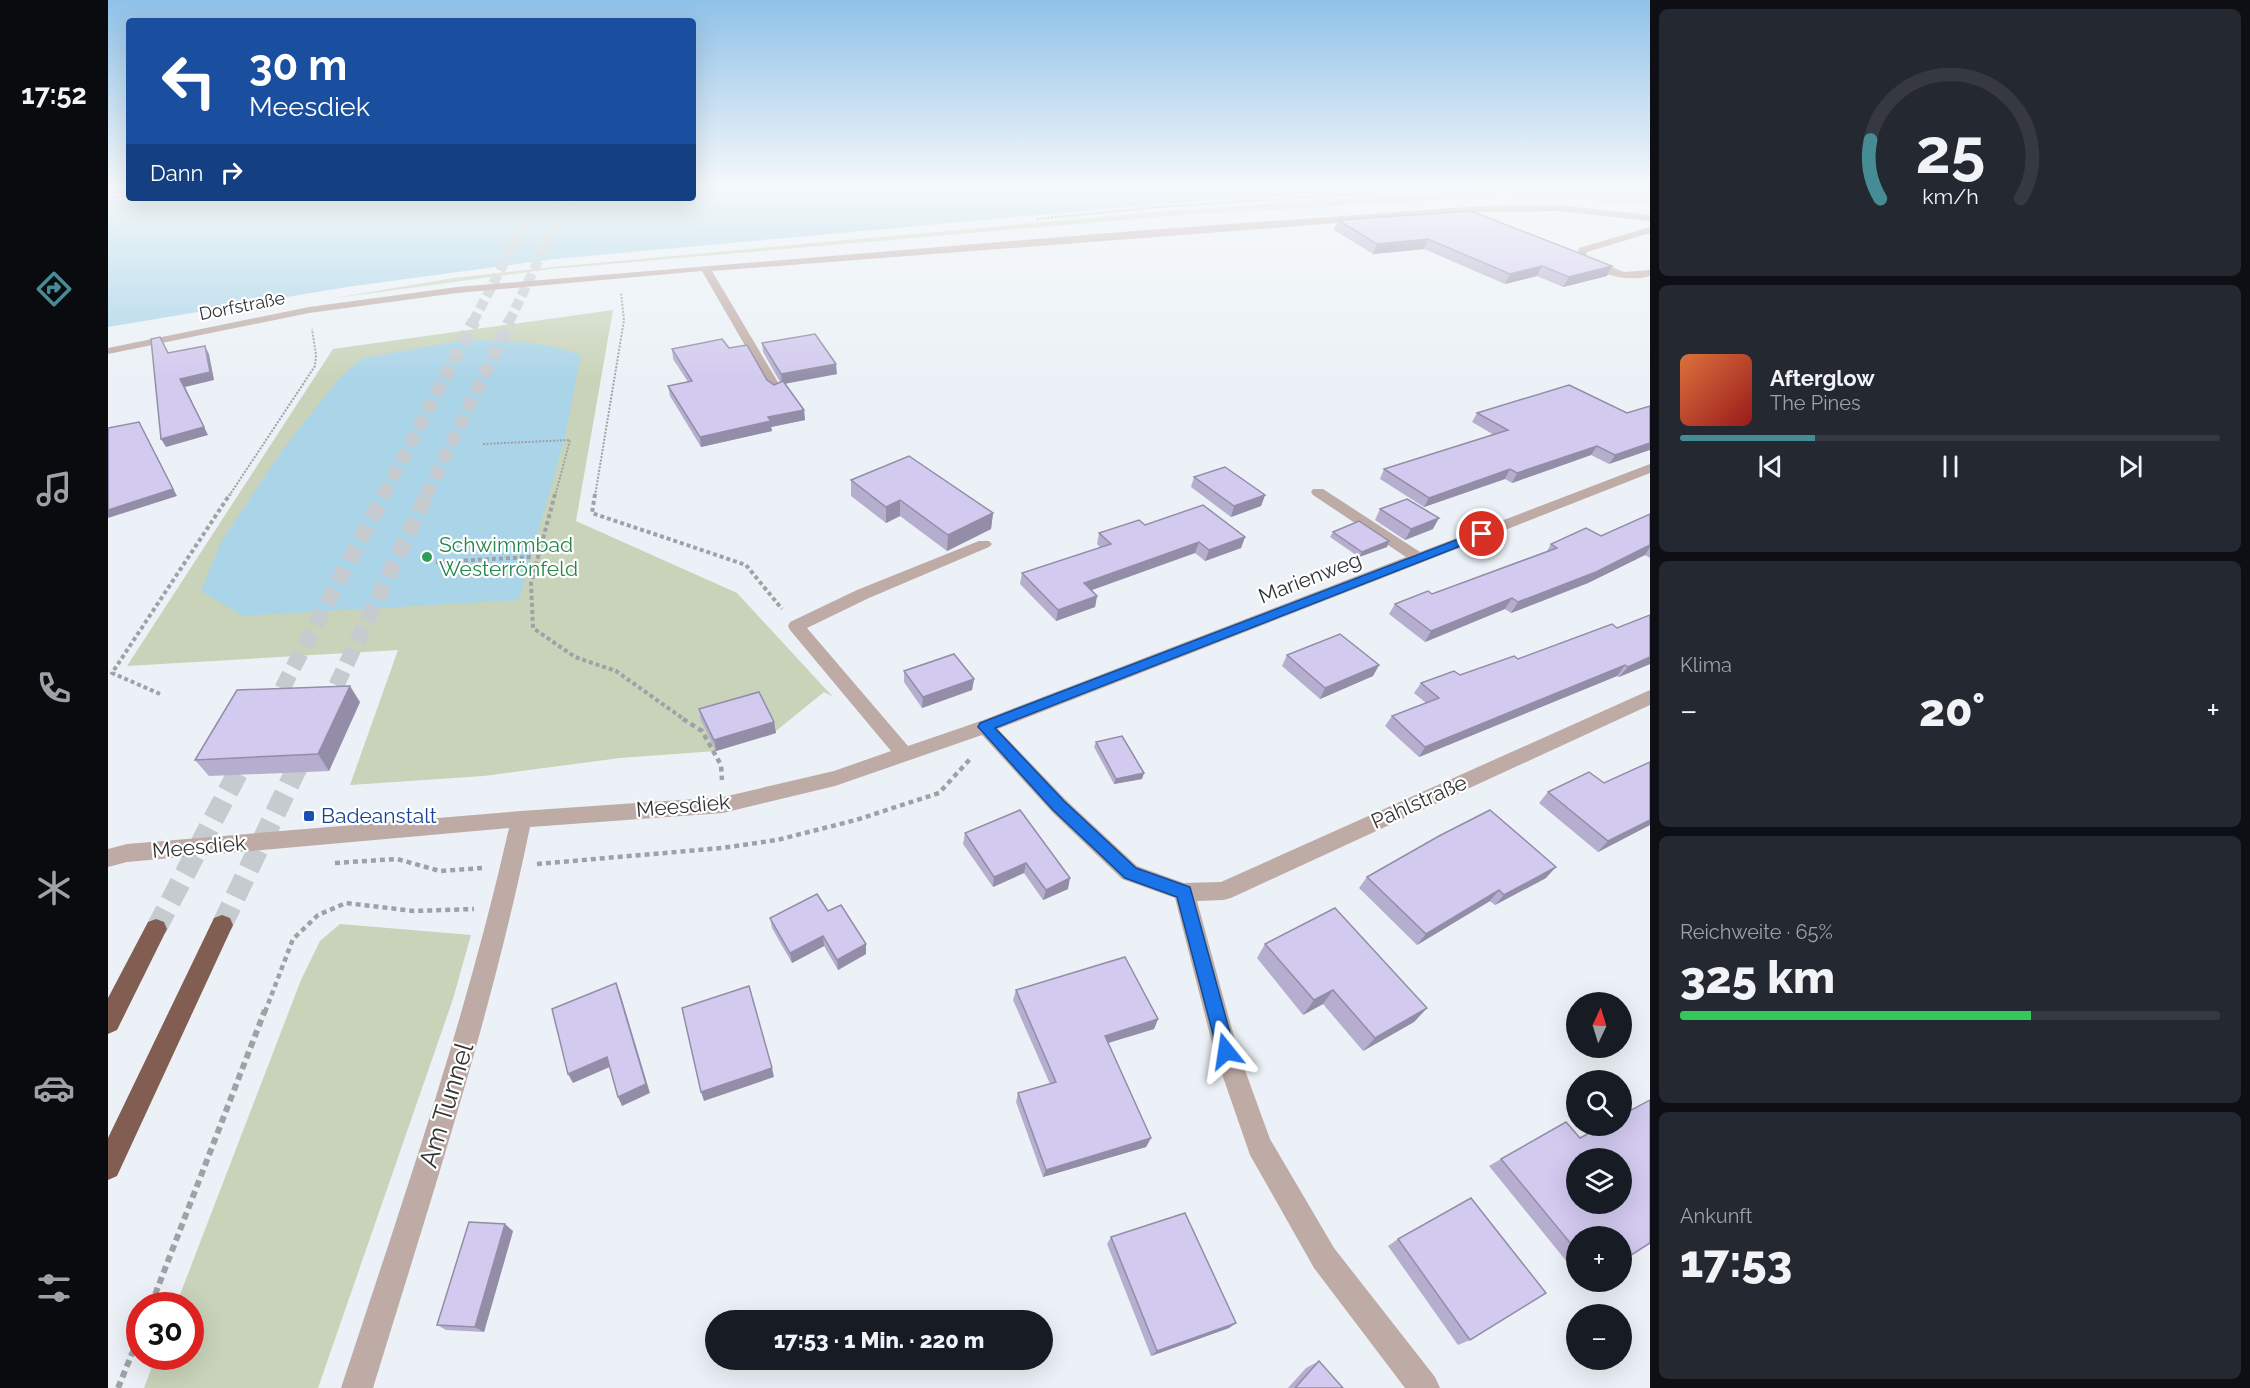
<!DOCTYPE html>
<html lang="de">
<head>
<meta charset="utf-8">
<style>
	:root { --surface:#171b24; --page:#242831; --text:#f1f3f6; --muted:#9ea1a6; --line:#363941; --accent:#468c95 }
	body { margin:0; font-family:Raleway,sans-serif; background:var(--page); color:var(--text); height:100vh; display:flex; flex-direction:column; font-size:22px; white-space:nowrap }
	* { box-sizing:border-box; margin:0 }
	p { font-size:20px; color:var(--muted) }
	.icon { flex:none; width:33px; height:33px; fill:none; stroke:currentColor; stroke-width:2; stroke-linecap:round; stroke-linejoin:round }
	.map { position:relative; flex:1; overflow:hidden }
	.drawer { display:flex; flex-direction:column; gap:9px; padding:9px; background:#0d0f14; width:600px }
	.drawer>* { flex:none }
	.banner { position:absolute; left:18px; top:18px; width:570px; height:183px; border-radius:6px; box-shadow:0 6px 24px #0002; background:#1a4fa0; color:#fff; overflow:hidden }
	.needle { width:39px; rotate:4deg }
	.fabs { position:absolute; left:1458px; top:992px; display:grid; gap:12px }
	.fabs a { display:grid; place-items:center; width:66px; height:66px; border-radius:50%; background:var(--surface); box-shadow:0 6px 24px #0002; font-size:30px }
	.speed { position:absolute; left:18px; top:1292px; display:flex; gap:12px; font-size:30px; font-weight:700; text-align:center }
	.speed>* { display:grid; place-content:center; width:78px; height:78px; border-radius:50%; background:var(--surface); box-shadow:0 6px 24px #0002; line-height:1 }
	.speed .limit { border:9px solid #d22; background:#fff; color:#111 }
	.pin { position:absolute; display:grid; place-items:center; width:51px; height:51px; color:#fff; margin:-26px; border:3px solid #fff; border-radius:50%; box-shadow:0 2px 6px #0007 }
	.me { position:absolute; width:66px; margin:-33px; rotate:345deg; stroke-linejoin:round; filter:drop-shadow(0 0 4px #0008) }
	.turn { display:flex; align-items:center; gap:21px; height:126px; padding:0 24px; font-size:27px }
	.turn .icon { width:78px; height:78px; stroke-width:2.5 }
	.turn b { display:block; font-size:42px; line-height:51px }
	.then { display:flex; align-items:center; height:57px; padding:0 24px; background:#0003; gap:12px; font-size:22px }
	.big { font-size:45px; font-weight:800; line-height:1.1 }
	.drawer .widget { flex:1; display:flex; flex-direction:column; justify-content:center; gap:9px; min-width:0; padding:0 21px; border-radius:9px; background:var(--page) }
	.drawer .dial { align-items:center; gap:0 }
	.dial svg { height:156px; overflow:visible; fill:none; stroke:var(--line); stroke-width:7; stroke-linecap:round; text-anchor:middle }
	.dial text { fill:var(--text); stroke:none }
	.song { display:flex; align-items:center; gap:18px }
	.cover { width:72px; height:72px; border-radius:9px; background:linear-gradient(135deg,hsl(20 70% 55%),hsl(0 70% 35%)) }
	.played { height:6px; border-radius:3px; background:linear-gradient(90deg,var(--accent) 25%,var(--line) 25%) }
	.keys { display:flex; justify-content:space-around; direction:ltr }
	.heat { display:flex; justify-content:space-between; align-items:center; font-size:33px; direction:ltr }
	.charge { height:9px; border-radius:4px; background:linear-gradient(90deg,#34c759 65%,var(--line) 0) }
	.trip { position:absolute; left:597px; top:1310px; width:348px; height:60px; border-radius:30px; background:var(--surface); box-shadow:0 6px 24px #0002; font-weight:800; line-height:60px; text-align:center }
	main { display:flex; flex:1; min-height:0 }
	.menu { display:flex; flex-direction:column; width:108px; justify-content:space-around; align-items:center; background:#090b0e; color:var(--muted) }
	.menu .icon { width:42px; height:42px }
	.menu .current { color:var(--accent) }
	.menu b { font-size:27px; color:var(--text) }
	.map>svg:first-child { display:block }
</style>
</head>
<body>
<main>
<nav class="menu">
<b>17:52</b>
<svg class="icon current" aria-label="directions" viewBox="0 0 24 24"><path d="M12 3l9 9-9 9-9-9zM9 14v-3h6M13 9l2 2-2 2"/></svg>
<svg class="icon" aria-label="music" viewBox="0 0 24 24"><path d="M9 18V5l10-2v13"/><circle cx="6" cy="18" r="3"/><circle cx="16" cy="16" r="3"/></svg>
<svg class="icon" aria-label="phone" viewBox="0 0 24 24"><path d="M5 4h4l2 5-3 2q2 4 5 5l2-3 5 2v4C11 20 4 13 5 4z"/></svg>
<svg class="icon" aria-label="climate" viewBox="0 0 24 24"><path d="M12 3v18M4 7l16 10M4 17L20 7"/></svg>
<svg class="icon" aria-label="car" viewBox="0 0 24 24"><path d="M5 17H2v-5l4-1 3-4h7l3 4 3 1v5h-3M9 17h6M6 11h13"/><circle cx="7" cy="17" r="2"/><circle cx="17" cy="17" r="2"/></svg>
<svg class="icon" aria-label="filters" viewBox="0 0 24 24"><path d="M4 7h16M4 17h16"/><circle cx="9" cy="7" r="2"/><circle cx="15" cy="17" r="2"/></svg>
</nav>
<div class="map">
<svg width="1542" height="1388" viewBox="0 0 1542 1388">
	<rect width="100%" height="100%" fill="#ebf1f6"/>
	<!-- green -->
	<g fill="#c9d3b9">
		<polygon points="1407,187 1542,187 1542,206 1465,199 1394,196 1062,216 443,269 227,298 346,278 445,267 1056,211"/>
		<polygon points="505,310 468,521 629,593 725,697 716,692 663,735 608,751 512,758 376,776 242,785 290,650 19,666 225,349"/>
		<polygon points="232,924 363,935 345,999 210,1388 36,1388 48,1356 82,1356 82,1305 68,1305 193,980 212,941"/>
	</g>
	<!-- water -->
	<g fill="#aad4e7">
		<polygon points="585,187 1305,187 1051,204 447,259 239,287 0,327 0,201 28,198 585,198"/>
		<path d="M355,340C396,340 434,341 473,355L456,441L411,600L135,616L93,591L113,542L175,449L234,375L255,358Z"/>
	</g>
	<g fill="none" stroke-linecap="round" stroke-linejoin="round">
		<!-- highway-tunnel-far3 -->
		<g stroke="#c6cbd0" stroke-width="10" stroke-dasharray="10 4.5" stroke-linecap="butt">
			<polyline points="365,322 430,198"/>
			<polyline points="401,322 460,198"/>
		</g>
		<!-- highway-tunnel-far2 -->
		<g stroke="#c6cbd0" stroke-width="13" stroke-dasharray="13 6" stroke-linecap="butt">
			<polyline points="275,496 366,321"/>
			<polyline points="318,496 402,321"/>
		</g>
		<!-- highway-tunnel-far1 -->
		<g stroke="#c6cbd0" stroke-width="16" stroke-dasharray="16 8" stroke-linecap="butt">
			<polyline points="218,707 319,494"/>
			<polyline points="163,710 276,494"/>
		</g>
		<!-- highway-tunnel -->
		<g stroke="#c6cbd0" stroke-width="21" stroke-dasharray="21 10" stroke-linecap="butt">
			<polyline points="114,925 197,751"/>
			<polyline points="48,929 140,753"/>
		</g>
		<!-- path-far3 -->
		<g stroke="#9ea2a6" stroke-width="2" stroke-dasharray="2 1.5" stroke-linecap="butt">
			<polyline points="0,189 15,187"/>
			<polyline points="0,198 21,196"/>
			<polyline points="929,219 1052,207 1352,187"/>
			<polyline points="375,444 462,440 447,496"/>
			<polyline points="121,496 207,366 208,355 204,329"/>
			<polyline points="487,496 516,320 513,293"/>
		</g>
		<!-- path-far2 -->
		<g stroke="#9ea2a6" stroke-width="4" stroke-dasharray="4 3" stroke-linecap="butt">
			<polyline points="447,494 423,583 425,628 467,657 508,671 577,720"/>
			<polyline points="487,494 484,513 638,565 674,609"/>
			<polyline points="328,562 423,557"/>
			<polyline points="52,694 4,673 122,494"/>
		</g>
		<!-- path-far1 -->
		<g stroke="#9ea2a6" stroke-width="4.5" stroke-dasharray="5 4" stroke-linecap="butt">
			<polyline points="575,719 594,731 613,765 614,780"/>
			<polyline points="227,863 289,859 332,871 374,868"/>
			<polyline points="429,864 614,848 669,840 748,820 831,793 863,758"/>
			<polyline points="157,1012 185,939 210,915 238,903 306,911 366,909"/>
		</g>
		<!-- path -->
		<g stroke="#9ea2a6" stroke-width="6" stroke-dasharray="7 4.5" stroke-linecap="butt">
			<polyline points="43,1305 157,1010"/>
			<polyline points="10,1388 32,1334"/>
		</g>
		<!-- minor -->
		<g fill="#beaba5" fill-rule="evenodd">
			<polygon points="1449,205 1542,215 1542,221 1449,211 1372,212 604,271 674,389 668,393 662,389 594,271 349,293 201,313 0,354 0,348 201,307 349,287 1025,231 1372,206"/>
			<path d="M1542,227V233L1479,252L1478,257L1516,272L1542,270V276C1519,283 1486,273 1468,258L1471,248Z"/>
			<path d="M1542,464V473L890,729L958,800L1029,866L1076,883L1113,882L1542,690V705L1123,898L1115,900L1089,901L1130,1051L1162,1139L1226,1248L1327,1377L1332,1388H1297L1206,1268L1142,1155L1106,1051L1067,898L1014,879L944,812L874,735L727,786L615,813L422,827C383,1017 322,1202 265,1388H233C294,1203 358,1019 401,828L19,862L0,867V849L19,844L413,811L615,797L726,771L783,751L682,630L680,626L682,622L749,590L871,541H881L884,544L881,547L761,598L699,628L800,746L870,722L1298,557L1205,495L1203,492L1205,489H1215L1312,552Z"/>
		</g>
		<!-- highway -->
		<g fill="#825d51" fill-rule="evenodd">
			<polygon points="114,915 122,918 125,925 9,1176 0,1180 0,1138 106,918"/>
			<polygon points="48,919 56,922 59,929 9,1030 0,1034 0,998 40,922"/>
		</g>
	</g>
	<!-- wall -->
	<g fill="#b5aece">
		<polygon points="1230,220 1499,276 1455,287 1429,276 1397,284 1316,249 1265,254 1226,230"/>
		<polygon points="654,343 729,374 677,384 696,410 697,420 663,427 664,431 593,447 562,396 560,386 580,382 565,359 564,349 659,380 666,385 672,382 655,352"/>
		<polygon points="1542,406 1501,464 1483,455 1404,483 1397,479 1316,507 1272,479 1276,469 1386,435 1364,422 1369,413 1519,413"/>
		<polygon points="1086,477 1157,495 1153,506 1123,517 1083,487"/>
		<polygon points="743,480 885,513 883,529 839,551 792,516 778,523 743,496"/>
		<polygon points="1272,509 1325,529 1297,540 1267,520"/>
		<polygon points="1542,514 1542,558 1537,555 1480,583 1403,613 1397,609 1317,642 1281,614 1287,604 1324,594 1439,551 1443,544 1493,536"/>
		<polygon points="1037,525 1137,537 1133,548 1097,561 1087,553 983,590 989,596 987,607 948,621 912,584 914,573 992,547 989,544 991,533"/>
		<polygon points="1225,532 1281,541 1279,547 1251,557 1222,537"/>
		<polygon points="1542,615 1542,664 1511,677 1509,676 1311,757 1277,726 1284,716 1318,703 1306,693 1313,683 1352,675 1410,659 1509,628"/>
		<polygon points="1179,655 1271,665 1265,676 1212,699 1174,666"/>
		<polygon points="796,671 866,679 864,690 814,708 796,682"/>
		<polygon points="252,702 221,771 101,776 87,760"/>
		<polygon points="591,709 666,722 668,733 608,751 593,720"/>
		<polygon points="988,742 1036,773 1034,779 1006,784 986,747"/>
		<polygon points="1542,762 1542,825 1490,852 1431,803 1440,792 1496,783"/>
		<polygon points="912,810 960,889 935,900 916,873 885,887 855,844 857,833"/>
		<polygon points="1259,877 1438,878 1387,905 1382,901 1309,945 1251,888"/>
		<polygon points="720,911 758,944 758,954 730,970 716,946 684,963 664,928 662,918"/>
		<polygon points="1157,944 1319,1008 1306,1022 1255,1051 1215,1004 1195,1015 1149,958"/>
		<polygon points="908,990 1050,1019 1046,1029 1000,1043 1043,1138 1038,1147 935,1177 908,1102 910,1093 942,1084 905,1000"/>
		<polygon points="1472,1138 1468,1236 1468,1273 1381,1166 1393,1159"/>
		<polygon points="405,1231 376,1332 338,1330 329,1325"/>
		<polygon points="1003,1237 1128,1323 1121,1328 1043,1356 999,1244"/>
		<polygon points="1290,1239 1362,1340 1350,1345 1280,1246"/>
		<polygon points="1211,1361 1235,1388 1180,1388 1198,1368"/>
	</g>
	<!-- shaded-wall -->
	<g fill="#938da7">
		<polygon points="1320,239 1316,249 1265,254 1269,244"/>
		<polygon points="1434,266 1429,276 1397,284 1402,274"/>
		<polygon points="1504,266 1499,276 1455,287 1461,277"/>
		<polygon points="97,346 101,354 106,380 77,387 100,435 58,447 53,439 72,379"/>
		<polygon points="728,364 729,374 674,384 673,374"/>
		<polygon points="696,410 697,420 663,427 664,431 593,447 592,437 660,417"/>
		<polygon points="31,422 69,496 0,518 0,510"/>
		<polygon points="1542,443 1542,450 1501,464 1507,455"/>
		<polygon points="1489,446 1483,455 1404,483 1409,473"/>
		<polygon points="1402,469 1397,479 1316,507 1321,498"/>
		<polygon points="1157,495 1153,506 1123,517 1126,506"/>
		<polygon points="792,500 792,516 778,523 778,507"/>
		<polygon points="885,513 883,529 839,551 840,535"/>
		<polygon points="1331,518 1325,529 1297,540 1303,529"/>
		<polygon points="1137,537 1133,548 1097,561 1101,550"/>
		<polygon points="1281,541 1279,547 1251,557 1254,552"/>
		<polygon points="1091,542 1087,553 973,594 976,583"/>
		<polygon points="1542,545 1542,547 1537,555 1480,583 1403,613 1410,602"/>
		<polygon points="989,596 987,607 948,621 950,610"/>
		<polygon points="1404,598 1397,609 1317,642 1323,631"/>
		<polygon points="1542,657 1542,664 1511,677 1520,667"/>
		<polygon points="1271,665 1265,676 1212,699 1217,688"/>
		<polygon points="1517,665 1509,676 1311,757 1317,747"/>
		<polygon points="866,679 864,690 814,708 815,697"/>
		<polygon points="242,686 252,702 221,771 210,754"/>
		<polygon points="666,722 668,733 608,751 606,740"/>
		<polygon points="1036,773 1034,779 1006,784 1008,779"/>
		<polygon points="1542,820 1542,825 1490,852 1500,841"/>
		<polygon points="918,863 916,873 885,887 886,877"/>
		<polygon points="1448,867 1438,878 1387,905 1396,895"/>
		<polygon points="962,878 960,889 935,900 938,890"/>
		<polygon points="1391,890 1382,901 1309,945 1318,934"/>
		<polygon points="715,936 716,946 684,963 682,953"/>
		<polygon points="758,944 758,954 730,970 729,960"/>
		<polygon points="508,983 512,993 542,1093 514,1106 510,1097"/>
		<polygon points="1225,990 1215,1004 1195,1015 1206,1000"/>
		<polygon points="1319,1008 1306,1022 1255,1051 1267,1038"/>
		<polygon points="1050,1019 1046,1029 993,1045 997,1036"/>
		<polygon points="499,1057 504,1066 465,1083 460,1074"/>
		<polygon points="664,1068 666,1077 596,1101 593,1092"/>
		<polygon points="1043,1138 1038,1147 935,1177 938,1170"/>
		<polygon points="397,1224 405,1231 376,1332 367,1327"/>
		<polygon points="1128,1323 1121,1328 1043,1356 1049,1351"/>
	</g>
	<!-- building -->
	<g fill="#d2caef" stroke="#938da7" stroke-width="1.5" fill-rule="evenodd">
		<polygon points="1363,211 1504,266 1461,277 1434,266 1402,274 1320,239 1269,244 1230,220"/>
		<polygon points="707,334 728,364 673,374 654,343"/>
		<polygon points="52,337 60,353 97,346 102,372 72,379 96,427 53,439 43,339"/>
		<polygon points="614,339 621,348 639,345 659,380 666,385 675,381 696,410 660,417 663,421 592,437 560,386 584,381 564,349"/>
		<polygon points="1461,385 1519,413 1542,406 1542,443 1507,455 1489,446 1409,473 1402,469 1321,498 1276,469 1400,430 1369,413"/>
		<polygon points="31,422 65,489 0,510 0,428"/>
		<polygon points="801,456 885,513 840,535 792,500 778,507 743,480"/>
		<polygon points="1117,467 1157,495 1126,506 1086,477"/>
		<polygon points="1299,499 1331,518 1303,529 1272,509"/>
		<polygon points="1095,505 1137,537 1101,550 1091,542 976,583 989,596 950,610 914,573 1003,544 991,533 1031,520 1037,525"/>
		<polygon points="1542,514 1542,545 1488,572 1410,602 1404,598 1323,631 1287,604 1320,591 1324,594 1449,548 1443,544 1478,528 1493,536"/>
		<polygon points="1251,521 1281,541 1254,552 1225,532"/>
		<polygon points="1542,615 1542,657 1520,667 1517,665 1317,747 1284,716 1331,698 1313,683 1346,671 1352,675 1406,656 1410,659 1504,624 1509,628"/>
		<polygon points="1232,634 1271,665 1217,688 1179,655"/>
		<polygon points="846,654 866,679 815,697 796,671"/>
		<polygon points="242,686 210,754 87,760 129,690"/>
		<polygon points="651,692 666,722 606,740 591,709"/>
		<polygon points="1014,736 1036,773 1008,779 988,742"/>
		<polygon points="1542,762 1542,820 1500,841 1440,792 1481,772 1496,783"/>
		<polygon points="912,810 962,878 938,890 918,863 886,877 857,833"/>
		<polygon points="1382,810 1448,867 1396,895 1391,890 1318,934 1259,877 1331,836"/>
		<polygon points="709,894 720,911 733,905 758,944 729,960 715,936 682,953 662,918"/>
		<polygon points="1227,908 1319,1008 1267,1038 1225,990 1206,1000 1157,944"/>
		<polygon points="1017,957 1050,1019 997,1036 1043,1138 938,1170 910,1093 948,1082 908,990"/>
		<polygon points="508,983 538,1084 510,1097 499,1057 460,1074 444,1009"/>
		<polygon points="641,986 664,1068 593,1092 574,1008"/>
		<path d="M1542,1100V1243L1514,1261V1236H1468V1250L1393,1159L1458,1122L1472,1138L1496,1125H1514V1115ZM1468,1158H1514V1203H1468Z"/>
		<polygon points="1363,1198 1438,1293 1362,1340 1290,1239"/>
		<polygon points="1077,1213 1128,1323 1049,1351 1003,1237"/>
		<polygon points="361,1222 397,1224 367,1327 329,1325"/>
		<polygon points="1211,1361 1235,1388 1187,1388"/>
	</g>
	<!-- sky -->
	<linearGradient id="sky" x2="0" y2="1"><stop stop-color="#8fc1e8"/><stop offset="0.49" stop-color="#f6f9fb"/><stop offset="1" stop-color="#f6f9fb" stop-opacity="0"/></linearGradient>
	<rect width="1542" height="382" fill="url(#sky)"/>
	<!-- route -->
	<polygon fill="#1a73e8" stroke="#114b97" stroke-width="1.5" points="1374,530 1378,531 1378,536 887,728 956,801 1028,868 1082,887 1127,1051 1125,1057 1118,1060 1111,1057 1069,897 1017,878 945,810 870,727 872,723"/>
	<!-- markers -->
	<circle fill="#2e9e5b" stroke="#fff" stroke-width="2" cx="319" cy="557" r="6"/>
	<rect fill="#1a4fb4" stroke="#fff" stroke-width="2" x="195" y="810" width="12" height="12" rx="3"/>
	<g text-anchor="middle" stroke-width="4.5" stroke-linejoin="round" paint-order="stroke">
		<!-- far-street labels -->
		<g font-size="18" fill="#323436" stroke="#fff">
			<text transform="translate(134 306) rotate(-11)" y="6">Dorfstraße</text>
		</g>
		<!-- leisure labels -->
		<g font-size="21" fill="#27864d" stroke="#fff" text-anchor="start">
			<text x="331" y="552">Schwimmbad<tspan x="331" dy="24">Westerrönfeld</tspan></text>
		</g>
		<!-- street labels -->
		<g font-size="21" fill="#323436" stroke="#fff">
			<text transform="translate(1202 578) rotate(-21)" y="7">Marienweg</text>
			<text transform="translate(1311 802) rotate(-24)" y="7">Pahlstraße</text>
			<text transform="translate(575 806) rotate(-5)" y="7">Meesdiek</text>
			<text transform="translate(91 847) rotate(-5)" y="7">Meesdiek</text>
		</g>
		<!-- transit labels -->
		<g font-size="21" fill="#164399" stroke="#fff" text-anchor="start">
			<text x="213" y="823">Badeanstalt</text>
		</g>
		<!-- near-street labels -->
		<g font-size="26" fill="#323436" stroke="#fff">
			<text transform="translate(338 1105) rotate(-73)" y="9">Am Tunnel</text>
		</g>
	</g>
</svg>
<div class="fabs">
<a><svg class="needle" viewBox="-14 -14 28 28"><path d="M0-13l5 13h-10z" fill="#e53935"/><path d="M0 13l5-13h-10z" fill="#9ea1a6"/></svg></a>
<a><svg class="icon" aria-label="search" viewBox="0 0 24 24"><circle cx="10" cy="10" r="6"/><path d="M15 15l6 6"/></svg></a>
<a><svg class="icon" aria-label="layers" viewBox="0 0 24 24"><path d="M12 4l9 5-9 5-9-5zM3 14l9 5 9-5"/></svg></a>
<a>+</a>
<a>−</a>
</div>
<div class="speed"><div class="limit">30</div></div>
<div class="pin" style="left:1374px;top:534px;background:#d93025"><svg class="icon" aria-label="arrive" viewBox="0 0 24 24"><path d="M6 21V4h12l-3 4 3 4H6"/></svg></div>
<svg class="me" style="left:1118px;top:1051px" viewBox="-20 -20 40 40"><path d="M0-17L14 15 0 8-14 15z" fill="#1a73e8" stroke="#fff" stroke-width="4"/></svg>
<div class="trip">17:53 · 1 Min. · 220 m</div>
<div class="banner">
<div class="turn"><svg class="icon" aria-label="left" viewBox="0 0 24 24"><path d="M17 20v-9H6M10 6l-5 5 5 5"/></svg><div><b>30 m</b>Meesdiek</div></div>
<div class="then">Dann<svg class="icon" aria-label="right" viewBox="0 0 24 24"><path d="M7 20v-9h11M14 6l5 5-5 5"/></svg></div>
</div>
</div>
<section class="drawer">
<div class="widget dial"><svg viewBox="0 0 100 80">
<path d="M14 69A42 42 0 1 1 86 69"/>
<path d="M14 69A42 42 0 0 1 9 39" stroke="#468c95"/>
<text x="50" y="56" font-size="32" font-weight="700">25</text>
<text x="50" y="72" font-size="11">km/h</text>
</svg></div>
<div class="widget">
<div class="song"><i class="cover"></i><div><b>Afterglow</b><p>The Pines</p></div></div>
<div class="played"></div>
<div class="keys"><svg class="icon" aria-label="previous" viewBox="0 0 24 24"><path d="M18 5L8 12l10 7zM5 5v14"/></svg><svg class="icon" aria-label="pause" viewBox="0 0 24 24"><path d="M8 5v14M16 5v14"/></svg><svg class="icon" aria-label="next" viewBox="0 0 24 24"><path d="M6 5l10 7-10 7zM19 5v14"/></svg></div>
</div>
<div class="widget"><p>Klima</p>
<div class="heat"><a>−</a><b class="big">20°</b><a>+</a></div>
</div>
<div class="widget"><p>Reichweite · 65%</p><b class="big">325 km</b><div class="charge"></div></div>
<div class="widget"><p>Ankunft</p><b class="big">17:53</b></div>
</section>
</main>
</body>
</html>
